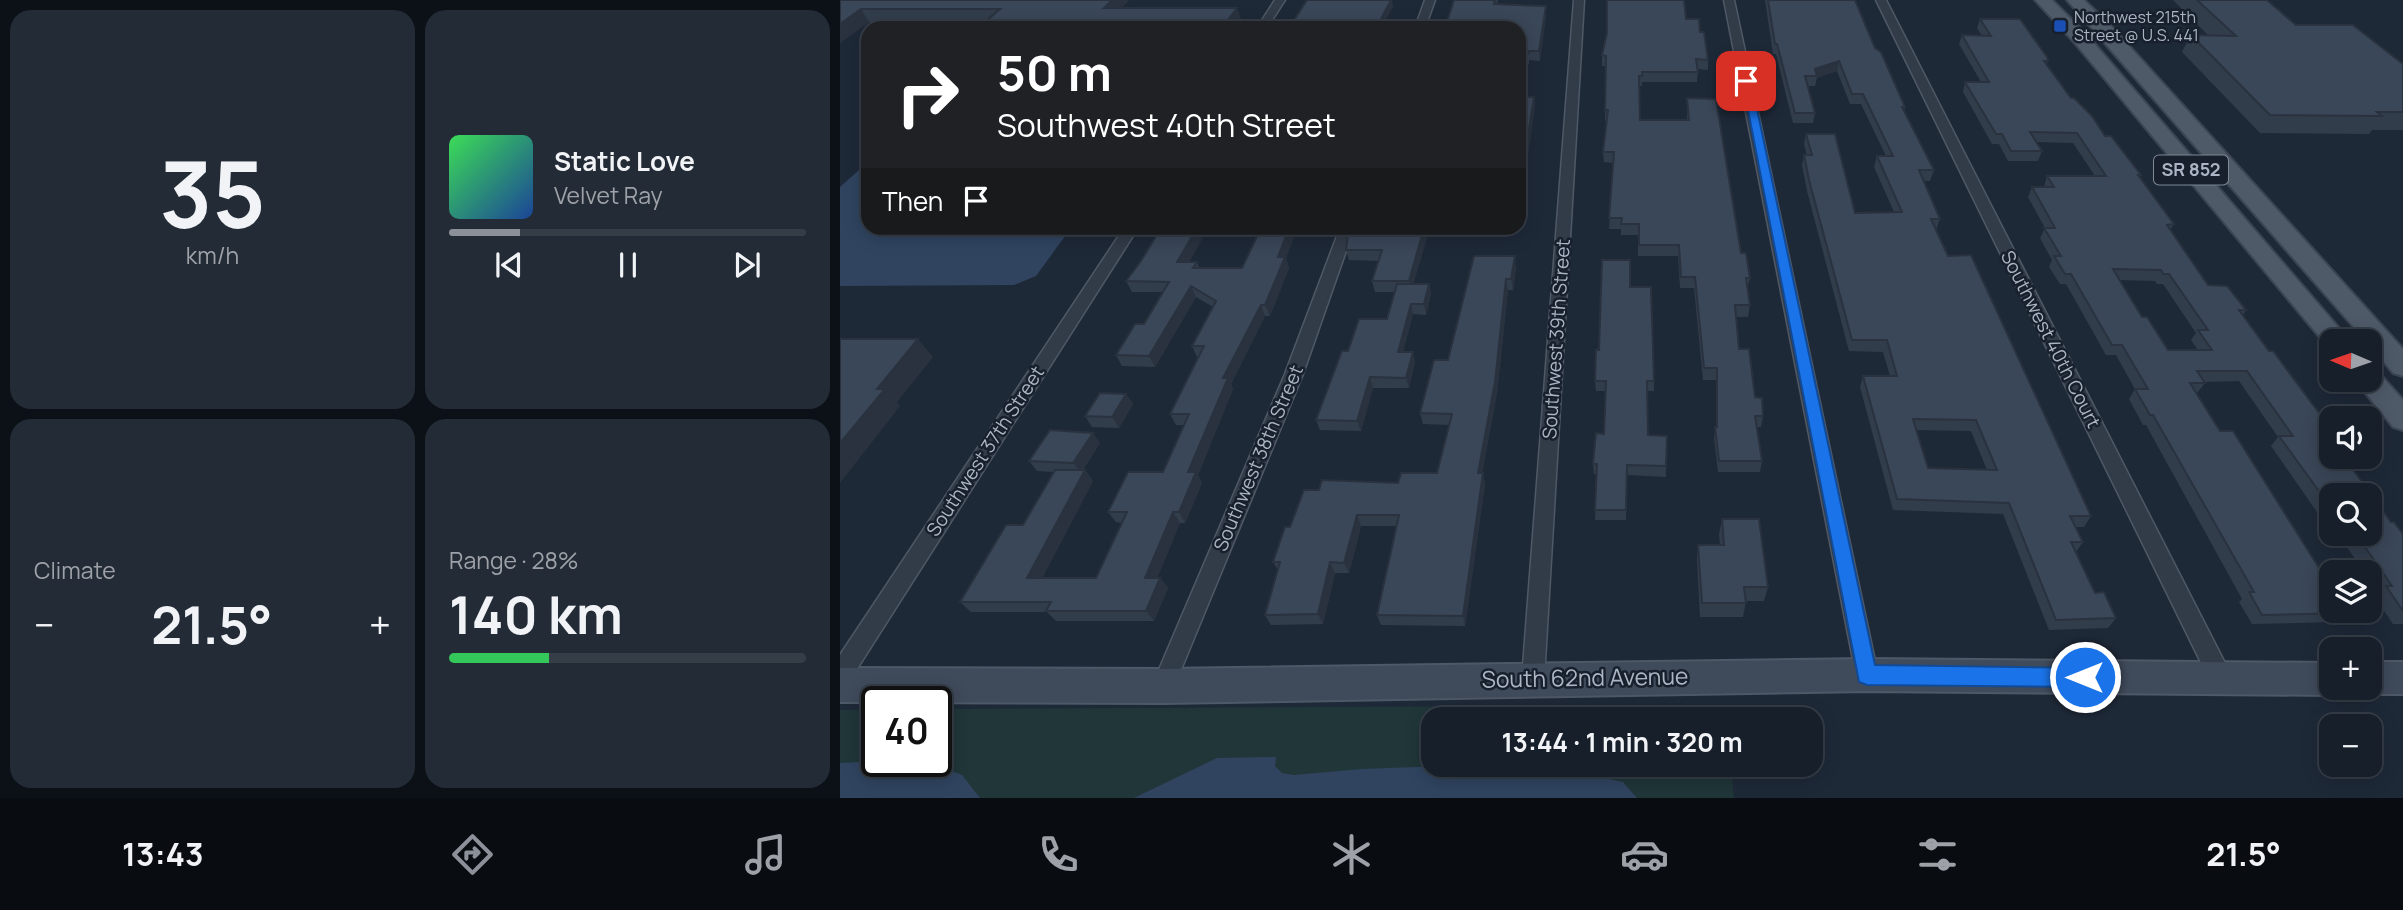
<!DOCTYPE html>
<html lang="en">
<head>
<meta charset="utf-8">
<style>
	:root { --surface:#161f2a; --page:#232c36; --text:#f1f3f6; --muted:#9ea2a8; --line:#353d47; --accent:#8c9099 }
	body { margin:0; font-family:Manrope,sans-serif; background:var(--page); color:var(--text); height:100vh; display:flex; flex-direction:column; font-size:26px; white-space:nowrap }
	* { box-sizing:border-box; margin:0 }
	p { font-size:23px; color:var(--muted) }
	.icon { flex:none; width:38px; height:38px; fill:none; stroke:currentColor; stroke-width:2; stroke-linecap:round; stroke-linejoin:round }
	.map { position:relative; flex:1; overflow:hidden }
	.panel { display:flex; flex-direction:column; gap:10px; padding:10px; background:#0c1117; width:840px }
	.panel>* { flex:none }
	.top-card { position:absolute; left:21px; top:21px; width:665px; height:214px; border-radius:21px; box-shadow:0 4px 18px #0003,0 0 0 2px var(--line); background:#202124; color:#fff; overflow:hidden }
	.needle { width:46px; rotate:272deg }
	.buttons { position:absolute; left:1479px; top:329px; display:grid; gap:14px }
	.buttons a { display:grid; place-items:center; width:63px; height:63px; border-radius:14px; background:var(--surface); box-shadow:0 4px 18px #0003,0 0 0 2px var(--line); font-size:35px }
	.speed { position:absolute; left:21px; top:686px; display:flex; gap:14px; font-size:35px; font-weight:700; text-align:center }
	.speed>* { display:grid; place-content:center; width:91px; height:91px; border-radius:50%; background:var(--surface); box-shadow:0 4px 18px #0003,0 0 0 2px var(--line); line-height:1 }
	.speed .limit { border:4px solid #111; border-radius:10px; background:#fff; color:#111 }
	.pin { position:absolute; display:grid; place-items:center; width:60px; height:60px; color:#fff; margin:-30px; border-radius:14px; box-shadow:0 4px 10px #0006 }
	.me { position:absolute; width:77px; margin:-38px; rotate:270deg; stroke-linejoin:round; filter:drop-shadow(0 0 5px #0008) }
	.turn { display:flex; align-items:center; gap:24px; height:147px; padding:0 21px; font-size:32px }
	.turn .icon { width:91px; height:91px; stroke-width:2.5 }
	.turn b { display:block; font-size:49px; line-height:60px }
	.then { display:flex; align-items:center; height:66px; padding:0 21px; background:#0003; gap:14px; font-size:26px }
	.big { font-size:52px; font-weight:700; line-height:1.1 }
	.panel .card { flex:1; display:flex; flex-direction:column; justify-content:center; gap:10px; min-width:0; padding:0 24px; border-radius:21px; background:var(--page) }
	.panel .dial { align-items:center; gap:0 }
	.dial b { font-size:91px; line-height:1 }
	.song { display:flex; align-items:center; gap:21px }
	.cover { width:84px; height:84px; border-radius:10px; background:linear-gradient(135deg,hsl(130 70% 55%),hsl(220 70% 35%)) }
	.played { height:7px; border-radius:4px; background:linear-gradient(90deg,var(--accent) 20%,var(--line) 20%) }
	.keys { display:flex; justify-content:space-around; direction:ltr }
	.heat { display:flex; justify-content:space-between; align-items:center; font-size:38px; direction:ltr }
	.charge { height:10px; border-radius:5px; background:linear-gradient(90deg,#34c759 28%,var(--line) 0) }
	.panel .tiles { flex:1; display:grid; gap:10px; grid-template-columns:repeat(2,1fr) }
	.trip { position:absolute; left:581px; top:707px; width:402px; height:70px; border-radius:21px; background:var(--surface); box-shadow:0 4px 18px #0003,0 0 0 2px var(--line); font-weight:700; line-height:70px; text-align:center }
	.dock { display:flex; height:112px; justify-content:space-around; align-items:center; background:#090c11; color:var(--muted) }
	.dock .icon { width:49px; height:49px }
	.dock .selected { color:var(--accent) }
	.dock b { font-size:32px; color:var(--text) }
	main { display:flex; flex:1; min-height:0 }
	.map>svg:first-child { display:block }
</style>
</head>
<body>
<main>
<section class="panel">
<div class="tiles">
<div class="card dial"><b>35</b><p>km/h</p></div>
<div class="card">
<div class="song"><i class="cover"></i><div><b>Static Love</b><p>Velvet Ray</p></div></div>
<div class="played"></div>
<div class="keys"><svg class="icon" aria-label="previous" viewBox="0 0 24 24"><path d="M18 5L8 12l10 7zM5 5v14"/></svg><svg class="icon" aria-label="pause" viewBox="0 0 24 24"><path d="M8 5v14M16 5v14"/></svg><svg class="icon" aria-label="next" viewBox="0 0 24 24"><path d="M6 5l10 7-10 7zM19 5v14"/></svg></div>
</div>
<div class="card"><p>Climate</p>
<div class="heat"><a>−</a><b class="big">21.5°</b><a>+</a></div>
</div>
<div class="card"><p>Range · 28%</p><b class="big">140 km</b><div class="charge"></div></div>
</div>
</section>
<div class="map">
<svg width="1563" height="798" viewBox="0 0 1563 798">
	<rect width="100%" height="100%" fill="#1e2938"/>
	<!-- green -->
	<polygon fill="#203639" points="886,705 887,719 593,719 593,765 891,765 894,798 0,798 0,710 37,710 37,761 96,761 96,709"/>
	<!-- water -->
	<g fill="#304460">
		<polygon points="28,162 28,228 231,228 196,276 174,285 0,286 0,187"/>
		<polygon points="436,757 435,766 442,773 454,775 522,769 603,766 732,771 783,782 797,798 294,798 377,758"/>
		<polygon points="37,761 102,767 122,775 140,798 0,798 0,763"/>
	</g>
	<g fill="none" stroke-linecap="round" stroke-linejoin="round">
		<!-- street casing -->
		<g stroke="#4f5866" stroke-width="3">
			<g id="street">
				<polygon points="435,0 445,0 427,28 417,28"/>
				<polygon points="585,0 595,0 585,28 575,28"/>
				<polygon points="734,0 744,0 704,679 701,687 693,690 685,687 682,679"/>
				<polygon points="884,0 894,0 1038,675 1035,683 1027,686 1019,683 1016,675"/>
				<polygon points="1036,0 1046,0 1389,671 1392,679 1389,687 1381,690 1373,687"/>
				<polygon points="284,228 298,228 8,683 0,686 0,655"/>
				<polygon points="500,228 514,228 463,374 331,694 323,697 315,694 312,686 445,374"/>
			</g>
		</g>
		<!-- secondary casing -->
		<g stroke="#4f5866" stroke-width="4">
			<g id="secondary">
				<polygon points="1027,659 1491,663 1491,688 1504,688 1491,695 1027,691 323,703 0,702 0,668 323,669"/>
				<polygon points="1530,662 1563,662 1563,694 1530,694 1518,690 1530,688"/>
			</g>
		</g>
		<!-- primary casing -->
		<g stroke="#3b4452" stroke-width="4">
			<g id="primary">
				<polygon points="1195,0 1212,0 1247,35 1510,341 1491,341 1491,348 1488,347 1235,43"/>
				<polygon points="1227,0 1244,0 1272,27 1563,349 1563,376 1553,373 1530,345 1530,341 1526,341"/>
				<polygon points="1530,370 1539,373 1563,400 1563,430 1553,427 1515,380 1530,380"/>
			</g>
		</g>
		<!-- street -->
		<use href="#street" fill="#323b48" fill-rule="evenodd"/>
		<!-- secondary -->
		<use href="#secondary" fill="#3f4a5b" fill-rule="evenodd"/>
		<!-- primary -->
		<use href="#primary" fill="#4f5a69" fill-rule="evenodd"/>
	</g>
	<!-- wall -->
	<g fill="#323d4c" fill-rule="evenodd">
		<polygon points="0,0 289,0 281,8 397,8 401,20 29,22 0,43"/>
		<polygon points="614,0 658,0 657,4 706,15 700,61 689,60 689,64 685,64 681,89 685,89 686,97 694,97 695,107 680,207 679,28"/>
		<path d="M925,0H1015L1035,48L1065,107L1064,111L1094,170L1090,181H1083L1100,219L1096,230L1108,256L1251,516L1244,527H1235L1243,542L1236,552L1255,593L1276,618L1268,628L1209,630L1163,514L1053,510L1020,387L1023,376H1050L1043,352L1009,351L967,191L962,165L964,155H967L964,144L966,134L1015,213L1054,212L1034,167L1037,156H1046L1021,104H1010L997,71L977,78L975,86H968L975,113L973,123H953L936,54H933ZM1076,430L1131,431L1147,470L1088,468Z"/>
		<polygon points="1333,0 1427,0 1456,25 1563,64 1563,130 1532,130 1529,134 1420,133 1342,52 1351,35 1369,36"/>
		<polygon points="846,19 860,32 868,60 868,70 858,69 857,82 802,82 802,86 799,86 800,120 847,120 847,98 901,253 910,278 907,289 910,305 908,317 896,317 899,349 915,397 923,416 921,427 916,427 922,461 920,472 878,472 874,438 876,427 876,380 863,380 854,288 840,288 838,256 798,256 798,235 781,235 781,229 769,229 774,163 764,162 763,152 767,121 765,121 766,66 762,66 762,55"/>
		<path d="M1140,19L1208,61L1207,64L1231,98L1301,175L1299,178L1334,224L1330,230L1368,285L1406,310L1403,315L1491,457L1522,465L1515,472L1551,522L1563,534V624H1553L1534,596L1538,593L1530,581V572H1524L1498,534H1530L1491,495V523L1486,515H1479L1431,446L1438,437L1399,381L1364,382L1365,383L1357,393L1380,431L1507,613L1496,622L1412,624L1399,602L1402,599L1306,425H1303L1289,399L1295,389L1276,355H1266L1226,284H1220L1209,267L1212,260L1200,238L1205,228L1188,197L1192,187H1204L1207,176H1255L1233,143L1196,142L1202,151L1198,161H1168L1159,144H1152L1123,92L1125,82H1141L1119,44L1122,35L1142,36L1137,28ZM1279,280L1315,281L1317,284H1323L1356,333L1351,340L1358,350H1328L1302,317Z"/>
		<polygon points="321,228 385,228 384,229 372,229 369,233 365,233 349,262 357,262 359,268 402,268 451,243 446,258 449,268 430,316 425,316 391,384 393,389 358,475 362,483 345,523 340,523 317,578 320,578 328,588 314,621 216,621 207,612 131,612 120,602 183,525 214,472 197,471 189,461 260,443 243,470 245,470 253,481 202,578 256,578 282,523 276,522 268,512 323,472 344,425 336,425 330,414 359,357 357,357 352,346 373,307 356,297 315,367 282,366 276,355 304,324 322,292 292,292 286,281 301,261"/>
		<polygon points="550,228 596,228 594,234 588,234 573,284 589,284 591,294 586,315 573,314 563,352 575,362 569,388 533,388 521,431 480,430 476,420 508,351 547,319 555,292 535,292 532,281 539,261 509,260 506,250 548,233"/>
		<polygon points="637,228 658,228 657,235 638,235"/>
		<polygon points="634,256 676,268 673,290 668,290 657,393 642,473 645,484 625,626 541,625 537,615 557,526 521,526 509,573 495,573 483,624 431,625 425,615 438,570 433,562 450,527 479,490 558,483 597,473 609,425 583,424 580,413 608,360"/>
		<polygon points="790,287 814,381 814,391 807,391 808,435 827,436 826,477 787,475 786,520 755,520 757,474 754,474 753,464 764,434 766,391 756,391 755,381 759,350"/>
		<polygon points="286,394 293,404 279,428 252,427 245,416"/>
		<polygon points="882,519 928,587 924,601 906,601 903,617 860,617 857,560 858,545 880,545 879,534"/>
	</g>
	<!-- shaded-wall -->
	<g fill="#29323e">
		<polygon points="272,0 289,0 269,20 264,8"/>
		<polygon points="551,0 552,0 553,7 545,22 546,28 543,28 540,21"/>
		<polygon points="706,6 706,15 700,61 699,51"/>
		<polygon points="397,8 401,20 395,28 382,28"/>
		<polygon points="21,9 29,22 0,43 0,24"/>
		<polygon points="684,54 685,64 680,99 679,89"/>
		<polygon points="999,61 997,71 977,78 975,69"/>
		<polygon points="694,97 695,107 680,207 679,194"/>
		<polygon points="357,228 362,228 365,233 343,273 337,262"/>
		<polygon points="366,228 371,228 369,233"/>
		<polygon points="449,228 458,228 446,258 449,268 430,316 425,305 438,257"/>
		<polygon points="584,228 586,228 588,234 571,292 569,281"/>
		<polygon points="675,256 676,268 673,290 671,279"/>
		<polygon points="666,279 668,290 657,393 640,484 638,473"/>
		<polygon points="589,284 591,294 586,315 584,304"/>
		<polygon points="351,286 356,297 315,367 309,356"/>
		<polygon points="571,304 573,314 560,362 558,352"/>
		<polygon points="421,305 425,316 391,384 393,389 358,475 362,483 345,523 339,512 348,472 383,378"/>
		<polygon points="78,339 93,357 57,402 60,406 0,483 0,443 37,389"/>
		<polygon points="573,352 575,362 569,388 566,378"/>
		<polygon points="530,377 533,388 521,431 517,421"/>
		<polygon points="286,394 293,404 279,428 272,417"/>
		<polygon points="253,433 260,443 241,473 233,463"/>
		<polygon points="245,470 253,481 197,588 187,578"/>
		<polygon points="643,473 645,484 625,626 623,616"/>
		<polygon points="333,512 340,523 313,588 305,578"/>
		<polygon points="517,515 521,526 509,573 504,563"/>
		<polygon points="490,562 495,573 483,624 478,614"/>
		<polygon points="320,578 328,588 314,621 306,611"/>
	</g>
	<!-- building -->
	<g fill="#3a4758" stroke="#29323e" stroke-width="2" fill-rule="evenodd">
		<polygon points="0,0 272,0 264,8 397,8 382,28 138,28 160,9 21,9 0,24"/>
		<polygon points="467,0 551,0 540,21 545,21 543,28 449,28"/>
		<polygon points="614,0 655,0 654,4 706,6 699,51 689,51 688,54 684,54 679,89 685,89 684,97 694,97 679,194 679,28 605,28"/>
		<polygon points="767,0 844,0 846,19 859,19 860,32 864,32 868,60 856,59 858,72 802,72 802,76 799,76 800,120 849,120 847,98 876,99 901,253 906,253 910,278 906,278 910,305 895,305 899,349 909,349 915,397 922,398 923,416 915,416 922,461 879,461 875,427 877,427 877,368 864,368 855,277 841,277 839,245 799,245 799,224 781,224 782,218 769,218 774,152 763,152 768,110 765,110 766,56 762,55 767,33"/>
		<path d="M928,0H1015L1035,48L1041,52L1065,107H1062L1094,170H1079L1100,219H1091L1108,256L1131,255L1251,516H1230L1243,542H1231L1255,593L1264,592L1276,618L1216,620L1169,503L1057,499L1023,376H1057L1047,340H1012L969,180L964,155H972L966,134H995L1015,213L1062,212L1037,156H1053L1023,94H1012L999,61L975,69L977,76H965L975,113H955L937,44H935ZM1073,419L1136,420L1157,470L1088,468Z"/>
		<polygon points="1357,0 1427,0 1456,25 1513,25 1563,64 1563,112 1537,112 1542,116 1430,115 1351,35 1396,36"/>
		<path d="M1140,19H1180L1207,57L1208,61H1204L1231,98H1234L1252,116L1265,136H1271L1301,175H1298L1334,224L1327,225L1368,285L1387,286L1406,310H1399L1429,351H1433L1491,429V457H1517L1522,465H1510L1551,522H1554L1563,534V611L1546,586H1552L1516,534H1530V495H1491V505H1489L1439,436H1453L1407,371H1357L1365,383H1350L1380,431H1393L1491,587V611H1506L1507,613L1422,615L1409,592H1414L1313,415H1310L1295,389H1308L1282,345H1272L1231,274H1225L1214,256H1221L1204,228H1215L1192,187H1214L1207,176H1266L1237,133L1190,132L1202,151H1171L1162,134H1156L1125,82H1149L1122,35L1151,36ZM1273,269L1321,270L1323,274H1329L1368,330H1358L1372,350H1328L1307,317H1302Z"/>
		<polygon points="321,228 357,228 337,262 357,262 353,268 402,268 421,228 449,228 438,257 445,257 425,305 421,305 383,378 388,378 348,472 356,472 339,512 333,512 305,578 320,578 306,611 206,611 211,602 120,602 166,525 183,525 215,470 245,470 187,578 256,578 287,512 268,512 288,472 323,472 349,414 330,414 364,346 352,346 376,301 351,286 309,356 276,355 295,324 304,324 329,282 286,281 301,261"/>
		<polygon points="550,228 584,228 569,281 532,281 542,250 506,250 508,233 548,233"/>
		<polygon points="634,256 675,256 671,279 666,279 655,382 638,473 643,473 623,616 537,615 559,515 517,515 504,563 490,562 478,614 425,615 440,562 433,562 445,527 450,527 464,490 479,490 482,480 558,483 561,473 597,473 612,414 580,413 594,360 608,360"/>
		<polygon points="762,260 790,260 790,287 811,287 814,381 807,381 808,435 827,436 826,466 787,465 786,510 755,510 757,464 753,464 756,433 764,434 766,381 755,381 756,350 759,350"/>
		<polygon points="557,284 589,284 584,304 571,304 558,352 573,352 566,378 530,377 517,421 476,420 502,351 508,351 519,319 547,319"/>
		<polygon points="0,339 78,339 37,389 45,389 0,443"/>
		<polygon points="260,393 286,394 272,417 245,416"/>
		<polygon points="210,430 253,433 233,463 189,461"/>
		<polygon points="882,519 919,519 928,587 904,587 906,603 862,603 858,545 884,545"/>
	</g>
	<!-- route -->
	<polygon fill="#1a73e8" stroke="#114b97" stroke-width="2" points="902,79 911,81 1035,665 1245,668 1252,670 1255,677 1252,684 1245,687 1027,685 1019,682"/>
	<!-- markers -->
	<rect fill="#1a4fb4" stroke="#17202c" stroke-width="2.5" x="1213" y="19" width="14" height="14" rx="3.5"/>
	<g text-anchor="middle" stroke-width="5" stroke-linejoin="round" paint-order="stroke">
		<!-- far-poi labels -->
		<g font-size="16" fill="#abb5c5" stroke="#17202c" text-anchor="start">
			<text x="1234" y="23">Northwest 215th<tspan x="1234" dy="18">Street @ U.S. 441</tspan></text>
		</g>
		<!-- shield labels -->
		<rect fill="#17202c" stroke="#7f8897" stroke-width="2" x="1314" y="155.5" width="74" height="29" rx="5"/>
		<g font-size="18" font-weight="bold" fill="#abb5c5">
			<text x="1351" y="176">SR 852</text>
		</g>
		<!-- street labels -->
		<g font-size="19" fill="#abb5c5" stroke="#17202c">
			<text transform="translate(716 339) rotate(-86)" y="7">Southwest 39th Street</text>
			<text transform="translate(1211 339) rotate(63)" y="7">Southwest 40th Court</text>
			<text transform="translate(145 451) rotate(-57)" y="7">Southwest 37th Street</text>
			<text transform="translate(418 458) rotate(-67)" y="7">Southwest 38th Street</text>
		</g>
		<!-- near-street labels -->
		<g font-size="23" fill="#abb5c5" stroke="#17202c">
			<text transform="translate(745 678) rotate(-1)" y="8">South 62nd Avenue</text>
		</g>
	</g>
</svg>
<div class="buttons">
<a><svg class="needle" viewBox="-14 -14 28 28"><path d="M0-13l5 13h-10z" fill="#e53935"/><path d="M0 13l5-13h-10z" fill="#9ea2a8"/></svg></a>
<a><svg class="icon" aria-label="sound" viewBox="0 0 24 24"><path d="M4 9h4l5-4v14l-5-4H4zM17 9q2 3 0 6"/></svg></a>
<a><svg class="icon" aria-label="search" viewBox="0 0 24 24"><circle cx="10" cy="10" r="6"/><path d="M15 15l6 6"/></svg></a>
<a><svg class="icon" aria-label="layers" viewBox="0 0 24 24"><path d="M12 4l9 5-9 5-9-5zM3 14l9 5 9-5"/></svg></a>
<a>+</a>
<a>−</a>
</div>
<div class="speed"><div class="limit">40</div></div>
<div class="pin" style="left:906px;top:81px;background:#d93025"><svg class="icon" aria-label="arrive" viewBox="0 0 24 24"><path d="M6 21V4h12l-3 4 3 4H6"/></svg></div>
<svg class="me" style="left:1245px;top:677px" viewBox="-20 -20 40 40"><circle r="17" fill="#1a73e8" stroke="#fff" stroke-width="3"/><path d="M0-11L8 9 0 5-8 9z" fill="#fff"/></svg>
<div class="trip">13:44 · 1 min · 320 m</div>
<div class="top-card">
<div class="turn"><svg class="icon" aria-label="right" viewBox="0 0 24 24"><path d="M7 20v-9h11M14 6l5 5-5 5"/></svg><div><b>50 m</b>Southwest 40th Street</div></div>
<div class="then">Then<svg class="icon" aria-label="arrive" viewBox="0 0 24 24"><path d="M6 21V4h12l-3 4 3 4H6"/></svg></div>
</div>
</div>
</main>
<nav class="dock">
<b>13:43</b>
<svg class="icon selected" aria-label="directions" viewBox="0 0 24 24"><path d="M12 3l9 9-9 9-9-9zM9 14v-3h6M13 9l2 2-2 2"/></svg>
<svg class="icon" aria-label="music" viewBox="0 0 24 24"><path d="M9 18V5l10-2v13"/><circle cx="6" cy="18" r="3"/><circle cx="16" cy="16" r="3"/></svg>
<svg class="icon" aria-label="phone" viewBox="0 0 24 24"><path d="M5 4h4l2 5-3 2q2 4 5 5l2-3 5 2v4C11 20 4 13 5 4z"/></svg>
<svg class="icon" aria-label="climate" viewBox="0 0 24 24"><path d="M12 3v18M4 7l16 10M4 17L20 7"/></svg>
<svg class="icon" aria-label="car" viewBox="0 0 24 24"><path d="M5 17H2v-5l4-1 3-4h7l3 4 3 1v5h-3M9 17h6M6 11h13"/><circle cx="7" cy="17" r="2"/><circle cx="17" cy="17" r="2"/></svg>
<svg class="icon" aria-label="filters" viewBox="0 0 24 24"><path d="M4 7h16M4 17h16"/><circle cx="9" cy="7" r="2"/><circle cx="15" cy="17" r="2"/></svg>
<b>21.5°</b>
</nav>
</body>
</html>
